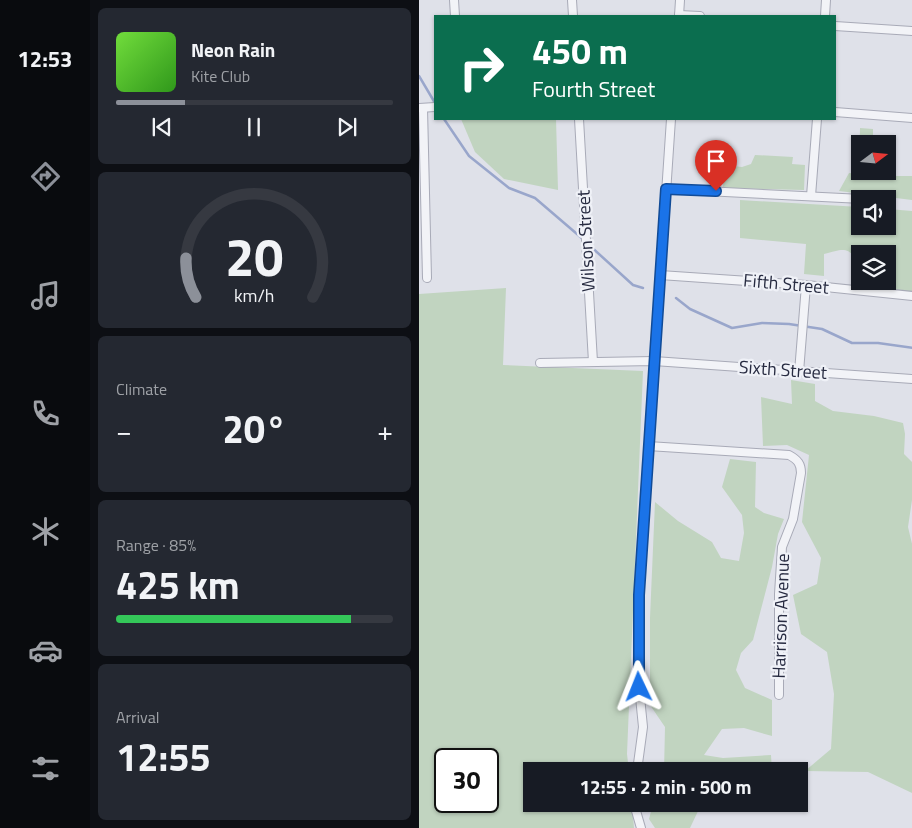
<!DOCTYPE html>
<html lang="en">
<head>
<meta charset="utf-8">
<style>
	:root { --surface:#171b24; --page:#242831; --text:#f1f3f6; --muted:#9ea1a6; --line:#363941; --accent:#8c9099 }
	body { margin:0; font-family:"Titillium Web",sans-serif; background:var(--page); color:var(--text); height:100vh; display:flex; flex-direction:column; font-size:19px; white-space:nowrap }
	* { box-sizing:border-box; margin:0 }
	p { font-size:16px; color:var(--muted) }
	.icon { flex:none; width:28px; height:28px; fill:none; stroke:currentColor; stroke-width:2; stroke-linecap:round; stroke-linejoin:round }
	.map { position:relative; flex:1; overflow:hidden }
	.panel { display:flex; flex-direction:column; gap:8px; padding:8px; background:#0d0f14; width:329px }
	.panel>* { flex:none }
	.top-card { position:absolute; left:15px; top:15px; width:402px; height:105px; border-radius:0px; box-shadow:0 1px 4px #0004; background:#0b6e4f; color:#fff; overflow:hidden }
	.needle { width:32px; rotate:74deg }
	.controls { position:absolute; left:432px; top:135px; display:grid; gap:10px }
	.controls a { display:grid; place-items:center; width:45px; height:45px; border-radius:0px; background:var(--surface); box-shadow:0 1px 4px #0004; font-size:25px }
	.speed { position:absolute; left:15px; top:748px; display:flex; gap:10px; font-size:25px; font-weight:700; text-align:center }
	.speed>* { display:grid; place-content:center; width:65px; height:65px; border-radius:50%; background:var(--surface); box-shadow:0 1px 4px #0004; line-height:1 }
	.speed .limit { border:2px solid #111; border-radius:8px; background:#fff; color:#111 }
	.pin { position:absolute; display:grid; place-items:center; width:42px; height:42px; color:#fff; margin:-51px -21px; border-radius:50% 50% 50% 0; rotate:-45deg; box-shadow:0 0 5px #0007 }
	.pin .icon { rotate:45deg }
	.me { position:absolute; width:55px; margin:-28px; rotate:358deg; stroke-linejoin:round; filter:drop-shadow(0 0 4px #0008) }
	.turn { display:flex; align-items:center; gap:18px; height:105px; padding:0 15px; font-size:22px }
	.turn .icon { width:65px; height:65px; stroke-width:2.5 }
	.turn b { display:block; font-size:35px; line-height:42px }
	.big { font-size:38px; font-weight:700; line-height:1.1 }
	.panel .card { flex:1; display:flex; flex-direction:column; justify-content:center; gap:8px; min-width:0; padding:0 18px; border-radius:8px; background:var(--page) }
	.panel .dial { align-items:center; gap:0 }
	.dial svg { height:130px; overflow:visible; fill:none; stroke:var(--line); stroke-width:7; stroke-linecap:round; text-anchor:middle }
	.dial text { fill:var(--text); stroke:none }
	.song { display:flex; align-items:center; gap:15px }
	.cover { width:60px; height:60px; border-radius:8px; background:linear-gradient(135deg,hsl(100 70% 55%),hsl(110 70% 35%)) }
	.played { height:5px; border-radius:2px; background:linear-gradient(90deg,var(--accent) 25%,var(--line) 25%) }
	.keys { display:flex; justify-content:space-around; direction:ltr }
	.heat { display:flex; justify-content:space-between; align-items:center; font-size:28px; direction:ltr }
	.charge { height:8px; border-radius:4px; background:linear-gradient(90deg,#34c759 85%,var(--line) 0) }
	.trip { position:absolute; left:104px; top:762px; width:285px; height:50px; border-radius:0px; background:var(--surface); box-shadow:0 1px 4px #0004; font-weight:700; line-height:50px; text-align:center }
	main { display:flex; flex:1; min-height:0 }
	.dock { display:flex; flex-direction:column; width:90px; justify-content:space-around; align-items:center; background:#090b0e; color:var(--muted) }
	.dock .icon { width:35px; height:35px }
	.dock .current { color:var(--accent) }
	.dock b { font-size:22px; color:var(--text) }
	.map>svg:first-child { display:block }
</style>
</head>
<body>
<main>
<nav class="dock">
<b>12:53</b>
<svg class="icon current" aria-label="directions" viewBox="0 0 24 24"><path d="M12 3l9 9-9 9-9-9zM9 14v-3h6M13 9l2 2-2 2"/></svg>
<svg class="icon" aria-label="music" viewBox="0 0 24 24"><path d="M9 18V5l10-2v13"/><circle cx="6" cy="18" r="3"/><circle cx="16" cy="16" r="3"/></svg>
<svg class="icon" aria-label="phone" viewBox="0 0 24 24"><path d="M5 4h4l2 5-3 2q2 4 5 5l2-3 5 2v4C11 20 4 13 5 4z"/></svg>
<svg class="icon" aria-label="climate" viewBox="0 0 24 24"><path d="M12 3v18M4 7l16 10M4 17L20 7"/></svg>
<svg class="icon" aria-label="car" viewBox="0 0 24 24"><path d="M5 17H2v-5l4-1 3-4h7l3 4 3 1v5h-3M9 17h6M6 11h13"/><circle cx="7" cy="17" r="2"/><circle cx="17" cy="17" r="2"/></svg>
<svg class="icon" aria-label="filters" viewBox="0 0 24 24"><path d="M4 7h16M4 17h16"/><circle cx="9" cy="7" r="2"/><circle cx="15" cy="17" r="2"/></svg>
</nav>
<section class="panel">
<div class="card">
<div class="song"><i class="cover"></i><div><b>Neon Rain</b><p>Kite Club</p></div></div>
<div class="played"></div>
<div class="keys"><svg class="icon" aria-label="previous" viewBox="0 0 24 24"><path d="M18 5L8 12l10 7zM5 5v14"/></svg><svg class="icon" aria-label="pause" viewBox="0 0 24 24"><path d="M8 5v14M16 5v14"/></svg><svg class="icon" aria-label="next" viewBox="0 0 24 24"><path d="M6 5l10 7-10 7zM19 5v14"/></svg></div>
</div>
<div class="card dial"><svg viewBox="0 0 100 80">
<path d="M14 69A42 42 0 1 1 86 69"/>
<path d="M14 69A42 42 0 0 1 8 45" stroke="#8c9099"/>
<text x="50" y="56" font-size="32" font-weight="700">20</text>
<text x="50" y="72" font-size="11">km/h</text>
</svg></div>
<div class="card"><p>Climate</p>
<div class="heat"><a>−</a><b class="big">20°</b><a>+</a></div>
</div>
<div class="card"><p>Range · 85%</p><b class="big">425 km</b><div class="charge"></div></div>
<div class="card"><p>Arrival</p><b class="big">12:55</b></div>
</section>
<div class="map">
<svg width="494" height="828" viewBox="0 0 494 828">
	<rect width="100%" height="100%" fill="#dfe1e9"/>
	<!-- green -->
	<g fill="#c1d4c0" fill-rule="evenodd">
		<polygon points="42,119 137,119 139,190 85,179 56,152"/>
		<polygon points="441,128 454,129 454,144 441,144 441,171 465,171 465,176 493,176 493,200 420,191 430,173 440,174"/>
		<polygon points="336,155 374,157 373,164 386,165 385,190 304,188 305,165 323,167 332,164"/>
		<path d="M321,200L441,207V226H469V209L493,211V292L453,287L451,281H469V254H441V263C428,246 425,249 405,254V276L385,274L387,244L321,238Z"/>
		<path d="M87,288L84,365L224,371L208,754L210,771H112V804H213L215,828H0V294ZM26,759H69V801H26Z"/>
		<polygon points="372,380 396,384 396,401 414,411 455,416 484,423 486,434 485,454 494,463 493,500 489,527 494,548 493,793 449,772 386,771 412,749 415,694 408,652 382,634 374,595 398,584 402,558 383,522 390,455 368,445 344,446 342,397 373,404"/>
		<polygon points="311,459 337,462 336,507 345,513 365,519 359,534 353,567 334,640 322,653 317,670 326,688 353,700 353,736 325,728 303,729 285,755 304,758 352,755 353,771 311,771 284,764 282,771 245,771 246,727 231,705 231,618 236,502 259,521 293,542 302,558 320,561 325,533 323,515 303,487"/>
		<polygon points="234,804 280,804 280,809 271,828 236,828 230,819"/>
	</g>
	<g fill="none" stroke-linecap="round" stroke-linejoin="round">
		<!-- stream -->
		<g stroke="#99a6cb" stroke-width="2.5">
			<polyline points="0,76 16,103"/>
			<polyline points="25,119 50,156 90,188 116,198 165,240"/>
			<polyline points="169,244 214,285 224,288"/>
			<polyline points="257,298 271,309 313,328 343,323 370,324 403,329 433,343 459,343 494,348"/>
		</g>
		<!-- street casing -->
		<g stroke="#a8aab7" stroke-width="10">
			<g id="street">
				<polyline points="35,0 36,16"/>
				<polyline points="153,0 154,16"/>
				<polyline points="260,15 281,16"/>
				<polyline points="260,16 261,0"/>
				<polyline points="406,16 407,0"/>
				<polyline points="416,26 494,31"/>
				<polyline points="0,108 16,107"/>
				<polyline points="4,108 8,278"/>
				<polyline points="416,112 494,118"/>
				<polyline points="160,119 174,362"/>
				<polyline points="247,189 443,199"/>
				<polyline points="392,196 398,119"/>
				<polyline points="241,275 387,285 494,296"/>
				<polyline points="121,363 235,361 494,379"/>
				<polyline points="380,372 387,285"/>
				<path d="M229,446L370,455C379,460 382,464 382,473L374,519L363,547L360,594V695"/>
				<polyline points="218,771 224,727 219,677 220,595 252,119"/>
				<polyline points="215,804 222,828"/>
			</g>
		</g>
		<!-- street -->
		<use href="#street" stroke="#f2f3f7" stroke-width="8"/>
	</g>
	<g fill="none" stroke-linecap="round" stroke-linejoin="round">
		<!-- route casing -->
		<g stroke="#114b97" stroke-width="12">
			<polyline id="route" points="220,687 220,595 247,189 297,191"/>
		</g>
		<!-- route -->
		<use href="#route" stroke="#1a73e8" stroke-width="9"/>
	</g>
	<g text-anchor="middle" stroke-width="4.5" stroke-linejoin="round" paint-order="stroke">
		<!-- street labels -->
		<g font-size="18" fill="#272b41" stroke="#eff1f7">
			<text transform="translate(167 241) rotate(-93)" y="6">Wilson Street</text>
			<text transform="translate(367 284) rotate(5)" y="6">Fifth Street</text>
			<text transform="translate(364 370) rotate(4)" y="6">Sixth Street</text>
			<text transform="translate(362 616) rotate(-88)" y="6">Harrison Avenue</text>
		</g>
	</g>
</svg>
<div class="controls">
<a><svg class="needle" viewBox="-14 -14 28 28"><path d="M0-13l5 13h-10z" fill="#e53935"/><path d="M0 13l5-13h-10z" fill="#9ea1a6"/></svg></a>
<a><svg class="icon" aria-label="sound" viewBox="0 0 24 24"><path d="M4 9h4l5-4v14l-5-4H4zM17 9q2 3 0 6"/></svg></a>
<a><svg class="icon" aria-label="layers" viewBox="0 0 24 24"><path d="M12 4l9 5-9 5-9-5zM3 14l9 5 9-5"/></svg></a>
</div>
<div class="speed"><div class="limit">30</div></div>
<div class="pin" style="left:297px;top:191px;background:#d93025"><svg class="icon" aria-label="arrive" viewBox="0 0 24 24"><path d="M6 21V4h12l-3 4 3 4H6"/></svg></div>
<svg class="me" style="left:220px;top:687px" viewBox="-20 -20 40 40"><path d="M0-17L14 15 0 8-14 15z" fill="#1a73e8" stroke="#fff" stroke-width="4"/></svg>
<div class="trip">12:55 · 2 min · 500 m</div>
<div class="top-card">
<div class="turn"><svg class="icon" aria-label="right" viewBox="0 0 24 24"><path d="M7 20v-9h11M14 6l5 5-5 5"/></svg><div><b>450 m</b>Fourth Street</div></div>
</div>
</div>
</main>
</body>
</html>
